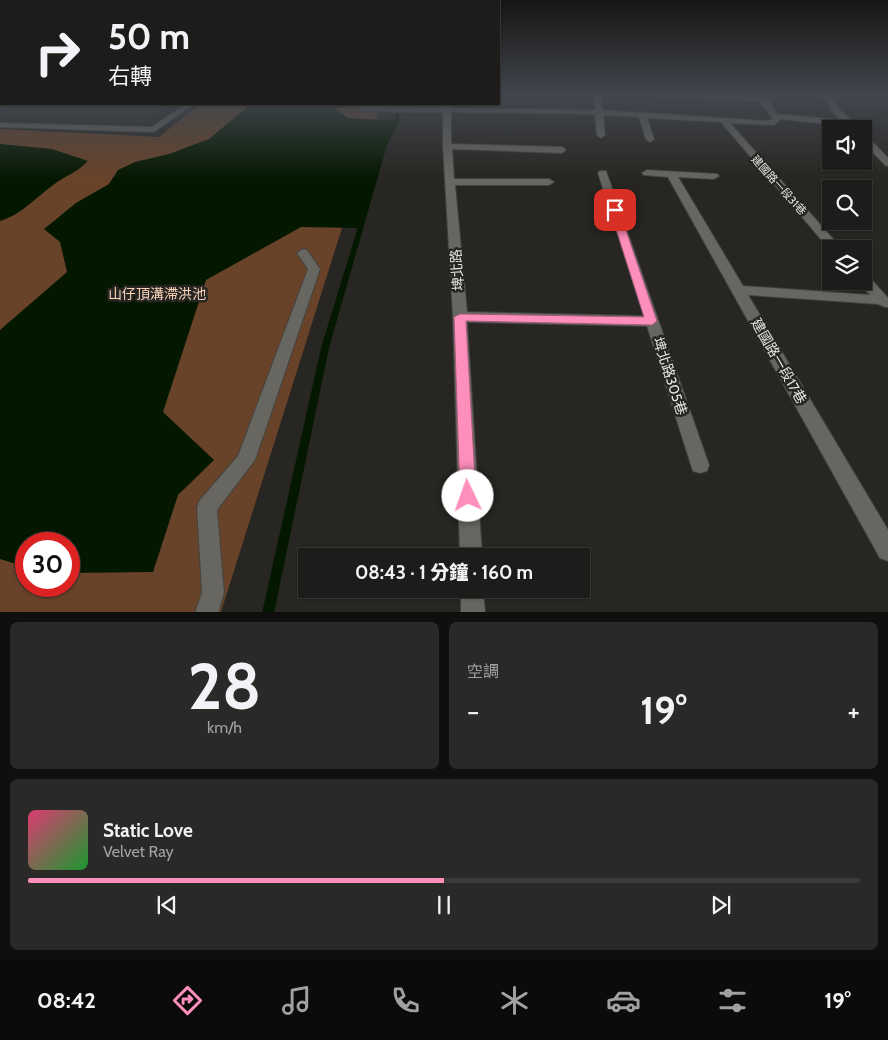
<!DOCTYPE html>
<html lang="zh-TW">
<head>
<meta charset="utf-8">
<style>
	:root { --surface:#1e1c1a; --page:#2b2927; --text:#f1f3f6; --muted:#a1a1a2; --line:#3c3a39; --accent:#fe8ebb }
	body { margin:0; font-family:Cabin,"Noto Sans TC",sans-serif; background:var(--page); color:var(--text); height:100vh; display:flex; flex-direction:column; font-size:19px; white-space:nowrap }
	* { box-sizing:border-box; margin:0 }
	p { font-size:16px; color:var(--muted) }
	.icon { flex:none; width:28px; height:28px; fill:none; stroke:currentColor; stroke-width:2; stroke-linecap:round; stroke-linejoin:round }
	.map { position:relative; height:612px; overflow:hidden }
	.side { display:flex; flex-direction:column; gap:10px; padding:10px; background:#100f0e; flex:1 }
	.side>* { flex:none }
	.banner { position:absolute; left:0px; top:0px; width:500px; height:105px; box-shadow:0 1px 4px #0004,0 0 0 1px var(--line); background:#1e1c1a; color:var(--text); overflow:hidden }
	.buttons { position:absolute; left:822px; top:120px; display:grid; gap:10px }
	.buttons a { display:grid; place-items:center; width:50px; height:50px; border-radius:0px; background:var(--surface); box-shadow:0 1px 4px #0004,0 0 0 1px var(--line); font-size:25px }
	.speed { position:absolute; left:15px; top:532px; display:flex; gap:10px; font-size:25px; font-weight:700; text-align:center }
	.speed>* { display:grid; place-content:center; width:65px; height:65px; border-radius:50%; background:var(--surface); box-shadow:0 1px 4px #0004,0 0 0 1px var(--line); line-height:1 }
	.speed .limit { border:8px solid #d22; background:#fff; color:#111 }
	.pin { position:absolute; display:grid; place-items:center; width:42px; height:42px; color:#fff; margin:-21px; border-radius:10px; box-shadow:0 2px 8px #0006 }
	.me { position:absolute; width:55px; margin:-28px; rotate:357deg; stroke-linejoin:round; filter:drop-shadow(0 0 4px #0008) }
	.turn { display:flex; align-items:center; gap:18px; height:105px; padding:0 25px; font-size:22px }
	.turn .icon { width:65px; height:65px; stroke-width:2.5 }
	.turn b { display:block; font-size:35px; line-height:42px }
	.big { font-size:38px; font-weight:800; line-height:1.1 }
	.side .tile { flex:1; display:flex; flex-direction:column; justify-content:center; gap:8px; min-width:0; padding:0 18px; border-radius:8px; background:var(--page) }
	.side .dial { align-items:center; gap:0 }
	.dial b { font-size:65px; line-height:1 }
	.song { display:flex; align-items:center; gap:15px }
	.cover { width:60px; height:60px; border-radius:8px; background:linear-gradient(135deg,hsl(340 70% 55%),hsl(130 70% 35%)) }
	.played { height:5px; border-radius:2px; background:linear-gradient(90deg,var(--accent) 50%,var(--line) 50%) }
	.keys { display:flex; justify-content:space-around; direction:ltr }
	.heat { display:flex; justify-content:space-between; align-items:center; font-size:28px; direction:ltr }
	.side .tiles { flex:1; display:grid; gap:10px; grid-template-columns:1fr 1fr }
	.tile:last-child { grid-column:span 2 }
	.trip { position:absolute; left:298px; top:548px; width:292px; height:50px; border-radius:0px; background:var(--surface); box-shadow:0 1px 4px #0004,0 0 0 1px var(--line); font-weight:800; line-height:50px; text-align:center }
	.tab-bar { display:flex; height:80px; justify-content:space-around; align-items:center; background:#0c0b0a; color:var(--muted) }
	.tab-bar .icon { width:35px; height:35px }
	.tab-bar .current { color:var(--accent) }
	.tab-bar b { font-size:22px; color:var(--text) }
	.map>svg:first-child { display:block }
</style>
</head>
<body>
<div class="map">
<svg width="888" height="613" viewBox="0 0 888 613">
	<rect width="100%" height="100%" fill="#282622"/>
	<!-- built -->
	<polygon fill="#312e24" points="0,94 1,104 171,104 143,123 0,119"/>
	<!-- green -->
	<path fill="#684329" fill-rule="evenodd" d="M200,104H381L221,612L0,613V129L159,137ZM26,544H69V586H26Z"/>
	<!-- water -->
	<g fill="#041800">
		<polygon points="251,104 352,104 335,109 348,118 397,121 385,145 360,228 301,227 206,280 163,412 214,460 178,495 153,572 69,573 69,544 26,544 26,567 0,559 0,330 67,272 60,242 44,229 76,203 109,184 118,170 135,162 169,154 209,139"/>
		<path d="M0,144L52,149L88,161C77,173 64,176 52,186C35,198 21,215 0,221Z"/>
	</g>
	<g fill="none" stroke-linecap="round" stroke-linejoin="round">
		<!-- stream -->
		<polygon fill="#041800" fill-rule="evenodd" points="395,104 399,104 399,121 387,145 329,348 274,613 262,613 321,348 383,145 395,121"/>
		<!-- service casing -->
		<g stroke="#43423e" stroke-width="3">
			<polygon id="service" points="362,104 368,104 367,107 448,108 451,110 448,112 362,111 359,109"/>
		</g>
		<!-- minor casing -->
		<g stroke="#43423e" stroke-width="2">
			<g id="minor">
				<polygon points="593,94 601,94 602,110 766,121 773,119 759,101 658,96 654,94 761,97 769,101 777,114 841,120 833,113 821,94 828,94 839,109 854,123 854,127 781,119 774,125 730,123 842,249 831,249 831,251 721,122 647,118 654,139 650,142 646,139 639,117 603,115 605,135 601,138 597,135 595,114 451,112 451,144 562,147 566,150 562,153 452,149 454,179 549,179 554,182 549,185 455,185 467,312 644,316 598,173 600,171 606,171 709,465 707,471 700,473 693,471 691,465 647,326 467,322 482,556 460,556 453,317 443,146 443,104 451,104 451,108 595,110"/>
				<polygon points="186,104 194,104 154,132 0,127 0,123 152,127"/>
				<polygon points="864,136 867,136 888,158 888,166 885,165 864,143"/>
				<polygon points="647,170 717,174 719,176 714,179 678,177 743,286 870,295 858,281 864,281 864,276 869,277 888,298 888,307 885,307 878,304 748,295 888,530 888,561 880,558 668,177 644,175 642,173"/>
				<polygon points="303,249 307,250 320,269 255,460 217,510 224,593 218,613 195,613 202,593 197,507 200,500 238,456 308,269 297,253"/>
				<polygon points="461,589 483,589 485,613 461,613"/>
			</g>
		</g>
		<!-- service -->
		<use href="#service" fill="#676661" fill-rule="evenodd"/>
		<!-- minor -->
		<use href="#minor" fill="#676661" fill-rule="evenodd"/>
	</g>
	<!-- sky -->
	<linearGradient id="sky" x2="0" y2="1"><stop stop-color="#161513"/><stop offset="0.53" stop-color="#42474f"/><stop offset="1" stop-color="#42474f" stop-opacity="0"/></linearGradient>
	<rect width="888" height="179" fill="url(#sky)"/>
	<!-- route -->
	<polygon fill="#fe8ebb" stroke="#a55c7a" points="615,207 619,210 657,321 652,325 466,321 476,496 474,502 468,504 462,502 460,496 454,317 460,314 644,317 610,210"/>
	<g text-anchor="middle" stroke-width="5" stroke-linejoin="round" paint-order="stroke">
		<!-- far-street labels -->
		<g font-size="11" fill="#e4e4e1" stroke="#282622">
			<text transform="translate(779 185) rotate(48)" y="4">建國路一段31巷</text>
		</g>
		<!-- street labels -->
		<g font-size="14" fill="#e4e4e1" stroke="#282622">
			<text transform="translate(457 270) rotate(-94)" y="5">埤北路</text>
			<text transform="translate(779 361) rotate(60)" y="5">建國路一段17巷</text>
			<text transform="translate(670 376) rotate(72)" y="5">埤北路305巷</text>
		</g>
		<!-- park labels -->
		<g font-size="14" fill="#fbd5bb" stroke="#282622">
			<text x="157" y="299">山仔頂溝滯洪池</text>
		</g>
	</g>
</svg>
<div class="buttons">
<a><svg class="icon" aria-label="sound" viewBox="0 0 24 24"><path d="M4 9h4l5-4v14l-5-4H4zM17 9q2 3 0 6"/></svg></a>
<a><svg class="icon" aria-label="search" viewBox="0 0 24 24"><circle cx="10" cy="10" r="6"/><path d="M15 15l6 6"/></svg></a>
<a><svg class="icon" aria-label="layers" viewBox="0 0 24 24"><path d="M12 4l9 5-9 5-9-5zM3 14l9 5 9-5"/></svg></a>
</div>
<div class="speed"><div class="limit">30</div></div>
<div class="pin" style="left:615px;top:210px;background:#d93025"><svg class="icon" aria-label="arrive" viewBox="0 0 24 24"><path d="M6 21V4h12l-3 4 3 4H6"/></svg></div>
<svg class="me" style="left:468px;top:496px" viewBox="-20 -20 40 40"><circle r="19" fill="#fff"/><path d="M0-13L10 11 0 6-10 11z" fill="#fe8ebb"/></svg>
<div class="trip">08:43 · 1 分鐘 · 160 m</div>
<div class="banner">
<div class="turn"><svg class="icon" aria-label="right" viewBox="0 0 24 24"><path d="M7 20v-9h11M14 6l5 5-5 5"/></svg><div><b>50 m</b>右轉</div></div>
</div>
</div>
<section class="side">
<div class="tiles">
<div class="tile dial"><b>28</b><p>km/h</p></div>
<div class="tile"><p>空調</p>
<div class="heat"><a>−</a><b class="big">19°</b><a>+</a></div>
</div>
<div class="tile">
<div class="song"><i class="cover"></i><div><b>Static Love</b><p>Velvet Ray</p></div></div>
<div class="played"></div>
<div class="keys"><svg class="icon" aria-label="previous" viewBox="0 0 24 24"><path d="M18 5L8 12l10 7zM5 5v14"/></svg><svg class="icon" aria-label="pause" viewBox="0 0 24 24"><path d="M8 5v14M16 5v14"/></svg><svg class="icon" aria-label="next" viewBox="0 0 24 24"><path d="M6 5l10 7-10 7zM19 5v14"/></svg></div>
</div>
</div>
</section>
<nav class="tab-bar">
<b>08:42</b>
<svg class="icon current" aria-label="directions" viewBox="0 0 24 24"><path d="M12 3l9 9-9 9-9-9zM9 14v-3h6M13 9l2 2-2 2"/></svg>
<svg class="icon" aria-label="music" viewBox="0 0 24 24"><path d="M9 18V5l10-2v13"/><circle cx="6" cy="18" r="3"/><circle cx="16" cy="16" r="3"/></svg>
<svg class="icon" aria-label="phone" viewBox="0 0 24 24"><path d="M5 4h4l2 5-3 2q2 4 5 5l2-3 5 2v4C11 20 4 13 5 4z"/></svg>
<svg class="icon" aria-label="climate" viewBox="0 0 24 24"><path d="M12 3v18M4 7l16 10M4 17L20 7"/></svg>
<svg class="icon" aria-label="car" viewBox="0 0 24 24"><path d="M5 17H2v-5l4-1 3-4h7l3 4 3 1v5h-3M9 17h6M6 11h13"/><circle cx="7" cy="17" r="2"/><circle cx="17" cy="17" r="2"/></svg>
<svg class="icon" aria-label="filters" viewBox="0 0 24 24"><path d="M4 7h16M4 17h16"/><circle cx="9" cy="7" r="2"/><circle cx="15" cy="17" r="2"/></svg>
<b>19°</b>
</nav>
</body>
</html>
